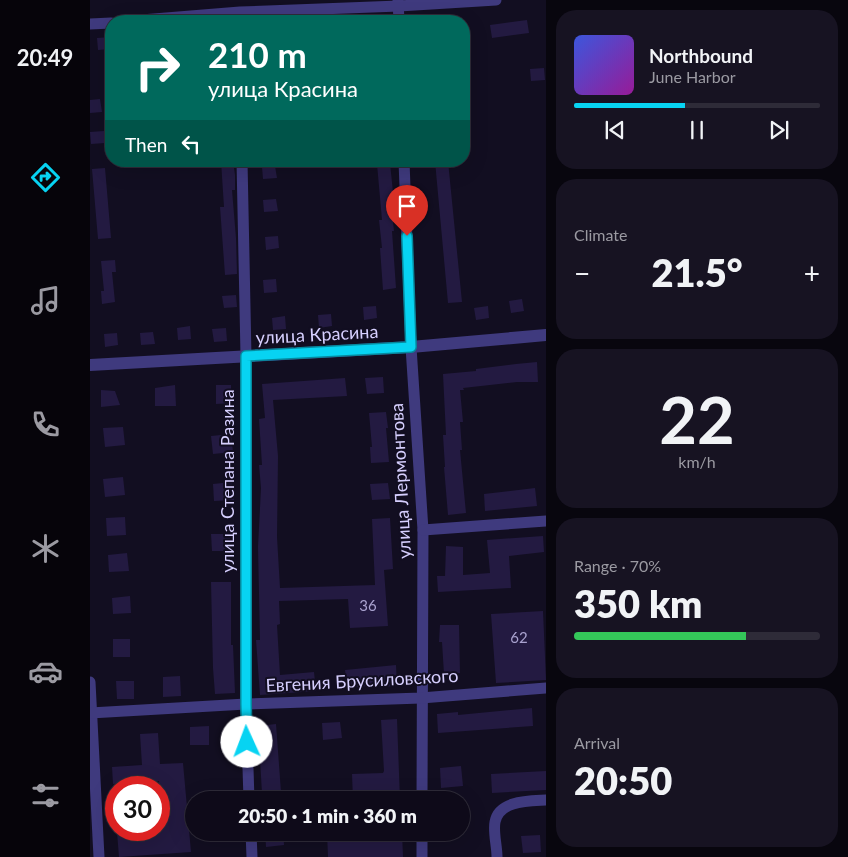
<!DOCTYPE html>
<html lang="en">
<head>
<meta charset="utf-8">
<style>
	:root { --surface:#0e0a19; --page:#171322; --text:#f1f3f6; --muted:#9b9aa2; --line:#2e2b38; --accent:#07d3f2 }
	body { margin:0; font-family:Lato,sans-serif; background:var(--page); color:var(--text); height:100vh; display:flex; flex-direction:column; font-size:19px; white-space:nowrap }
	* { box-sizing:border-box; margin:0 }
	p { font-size:16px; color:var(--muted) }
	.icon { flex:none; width:28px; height:28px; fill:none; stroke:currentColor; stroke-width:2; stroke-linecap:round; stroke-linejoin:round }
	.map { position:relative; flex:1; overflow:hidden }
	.panel { display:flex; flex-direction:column; gap:10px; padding:10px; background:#08060e; width:302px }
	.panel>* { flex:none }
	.banner { position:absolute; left:15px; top:15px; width:365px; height:152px; border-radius:20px; box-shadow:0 5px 20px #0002,0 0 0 1px var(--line); background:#00695c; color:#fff; overflow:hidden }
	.speed { position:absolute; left:15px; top:776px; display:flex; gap:10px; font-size:25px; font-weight:700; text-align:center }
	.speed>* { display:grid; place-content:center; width:65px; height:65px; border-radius:50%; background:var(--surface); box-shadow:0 5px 20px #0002,0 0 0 1px var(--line); line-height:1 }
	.speed .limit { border:8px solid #d22; background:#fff; color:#111 }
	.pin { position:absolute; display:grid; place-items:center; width:42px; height:42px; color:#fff; margin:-51px -21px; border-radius:50% 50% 50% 0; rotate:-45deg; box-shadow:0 0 5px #0007 }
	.pin .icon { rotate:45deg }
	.me { position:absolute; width:55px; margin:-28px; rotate:358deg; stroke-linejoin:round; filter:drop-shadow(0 0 4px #0008) }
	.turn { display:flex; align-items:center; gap:18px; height:105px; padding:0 20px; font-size:22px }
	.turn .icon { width:65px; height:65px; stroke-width:2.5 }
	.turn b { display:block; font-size:35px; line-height:42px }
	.then { display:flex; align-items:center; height:48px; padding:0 20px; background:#0003; gap:10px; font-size:19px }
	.big { font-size:38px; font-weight:800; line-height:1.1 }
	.panel .tile { flex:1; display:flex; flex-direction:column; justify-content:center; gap:8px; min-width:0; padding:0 18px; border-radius:20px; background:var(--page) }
	.panel .dial { align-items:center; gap:0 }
	.dial b { font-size:65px; line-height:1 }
	.song { display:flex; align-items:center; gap:15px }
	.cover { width:60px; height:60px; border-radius:8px; background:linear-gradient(135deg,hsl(230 70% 55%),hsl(300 70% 35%)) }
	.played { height:5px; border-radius:2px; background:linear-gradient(90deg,var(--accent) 45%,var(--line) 45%) }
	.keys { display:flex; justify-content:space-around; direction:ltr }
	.heat { display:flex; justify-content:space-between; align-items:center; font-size:28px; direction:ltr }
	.charge { height:8px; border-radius:4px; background:linear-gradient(90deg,#34c759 70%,var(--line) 0) }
	.trip { position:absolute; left:95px; top:791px; width:285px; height:50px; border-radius:25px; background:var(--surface); box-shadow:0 5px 20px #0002,0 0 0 1px var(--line); font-weight:800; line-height:50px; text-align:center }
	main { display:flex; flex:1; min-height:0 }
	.tab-bar { display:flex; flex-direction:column; width:90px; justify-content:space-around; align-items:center; background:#06040a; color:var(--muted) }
	.tab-bar .icon { width:35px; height:35px }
	.tab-bar .selected { color:var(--accent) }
	.tab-bar b { font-size:22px; color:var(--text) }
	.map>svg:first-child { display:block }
</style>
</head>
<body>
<main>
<nav class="tab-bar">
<b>20:49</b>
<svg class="icon selected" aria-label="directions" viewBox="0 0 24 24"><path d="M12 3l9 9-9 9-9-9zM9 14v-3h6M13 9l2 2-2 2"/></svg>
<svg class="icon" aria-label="music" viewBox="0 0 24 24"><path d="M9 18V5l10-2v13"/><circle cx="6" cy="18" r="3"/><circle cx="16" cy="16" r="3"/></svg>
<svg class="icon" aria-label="phone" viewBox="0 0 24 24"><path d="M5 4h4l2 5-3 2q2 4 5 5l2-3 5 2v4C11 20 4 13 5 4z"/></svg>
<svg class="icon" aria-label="climate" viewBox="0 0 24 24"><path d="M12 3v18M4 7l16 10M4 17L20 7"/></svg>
<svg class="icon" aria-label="car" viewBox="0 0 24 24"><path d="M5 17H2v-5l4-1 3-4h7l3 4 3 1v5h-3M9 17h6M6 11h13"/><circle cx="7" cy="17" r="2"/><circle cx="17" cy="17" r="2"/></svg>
<svg class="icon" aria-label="filters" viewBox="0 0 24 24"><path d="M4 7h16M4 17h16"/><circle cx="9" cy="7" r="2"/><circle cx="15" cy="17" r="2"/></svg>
</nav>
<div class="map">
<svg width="456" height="857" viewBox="0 0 456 857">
	<rect width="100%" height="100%" fill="#120e21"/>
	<!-- building -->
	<g fill="#231a41">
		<polygon points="437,20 439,33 402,38 400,25"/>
		<polygon points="21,37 21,49 8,50 7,38"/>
		<polygon points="454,68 455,80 441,81 440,69"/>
		<polygon points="10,99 12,112 0,113 0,100"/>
		<polygon points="14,131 15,143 1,144 0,132"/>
		<polygon points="131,161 143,161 145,175 145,190 142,190 146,238 147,274 135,275 130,207 134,207"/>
		<polygon points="345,161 358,161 372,302 358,303"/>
		<polygon points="300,163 304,202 301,203 304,231 302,231 306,288 293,290 290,248 292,248 289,220 292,220 287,164"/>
		<polygon points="185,166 187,178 173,179 172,167"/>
		<polygon points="15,168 21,238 8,239 2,169"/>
		<polygon points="186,199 188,211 174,212 173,200"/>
		<polygon points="188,236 189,248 176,250 175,237"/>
		<polygon points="25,260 26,272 22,272 25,302 12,304 11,291 14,291 11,261"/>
		<polygon points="186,279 187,292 174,293 173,280"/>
		<polygon points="146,295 147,307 134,308 132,296"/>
		<polygon points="432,299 434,311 421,313 419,301"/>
		<polygon points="286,306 287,318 274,320 273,307"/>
		<polygon points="398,306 399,318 386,320 384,308"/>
		<polygon points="241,314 242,326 229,328 228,315"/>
		<polygon points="195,316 196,329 183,330 182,318"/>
		<polygon points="100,326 101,339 88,340 87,328"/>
		<polygon points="136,328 137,341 124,342 122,329"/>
		<polygon points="63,332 65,344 51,345 50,333"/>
		<polygon points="27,333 28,345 15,347 14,334"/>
		<polygon points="447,362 448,382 427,382 373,388 374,390 370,390 373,422 370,422 372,450 370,450 376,513 358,515 354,467 355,467 353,435 356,435 353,374 386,371 386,369 426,364"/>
		<polygon points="293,377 294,393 277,394 275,378"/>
		<polygon points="255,378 257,396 183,400 188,456 187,537 190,588 285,585 282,519 300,518 303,569 294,570 298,626 260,628 258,599 189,601 190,624 187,625 190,675 224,672 226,691 170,695 166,640 170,640 168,547 171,488 169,465 172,465 169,419 175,418 172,384"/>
		<polygon points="85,385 86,406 65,406 65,388"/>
		<polygon points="126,385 141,385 141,403 126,404"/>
		<polygon points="11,390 25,391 30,405 11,407"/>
		<polygon points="296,412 298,428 296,428 299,462 281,463 280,447 282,447 279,413"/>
		<polygon points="33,427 35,445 15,447 13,428"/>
		<polygon points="141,434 143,452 123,454 121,436"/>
		<polygon points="33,477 35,495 15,497 13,479"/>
		<polygon points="142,482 144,500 124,501 123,484"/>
		<polygon points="298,483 300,499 282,500 280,484"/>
		<polygon points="445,488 447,506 395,511 394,494"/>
		<polygon points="35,517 36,535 17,536 16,518"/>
		<polygon points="121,534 140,534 140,551 122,551"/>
		<polygon points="453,536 454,552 419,556 421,588 348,592 347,576 355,576 356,546 373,547 373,575 400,573 397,540"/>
		<polygon points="37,553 39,571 19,572 18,555"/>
		<polygon points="121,582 141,582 141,645 143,645 145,693 125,694 123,668"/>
		<polygon points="40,596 41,613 23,614 22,598"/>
		<polygon points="453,611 456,680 406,683 401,614"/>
		<polygon points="350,625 369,625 370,673 354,674 352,642 349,642"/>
		<rect x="23" y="639" width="17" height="18"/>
		<polygon points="306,665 307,686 289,687 289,685 257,688 255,670"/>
		<polygon points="90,676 91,696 73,697 73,677"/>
		<polygon points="26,681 44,681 44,699 27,699"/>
		<polygon points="442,708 443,726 348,733 347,714 368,712 368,715"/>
		<polygon points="307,719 310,800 263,800 262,774 293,773 294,771 291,720"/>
		<polygon points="250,722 252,738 233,740 232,723"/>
		<polygon points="186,724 191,792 172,793 168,726"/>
		<polygon points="119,726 119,745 100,745 100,727"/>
		<polygon points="68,733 70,764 93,763 101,852 29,857 27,832 69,830 69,781 23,784 22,767 52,765 50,734"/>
		<polygon points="371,766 373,786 351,788 350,768"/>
		<polygon points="456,771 456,790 402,793 401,774"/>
		<polygon points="175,832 193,832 194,845 176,847"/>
		<polygon points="237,832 312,832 313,857 238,857"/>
		<polygon points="450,835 451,852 433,853 431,836"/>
	</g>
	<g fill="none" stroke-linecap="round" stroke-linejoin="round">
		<!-- minor -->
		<g stroke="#3f3a7e" stroke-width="11">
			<polyline points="308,1 309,21"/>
			<polyline points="39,21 150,12 309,6 406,0"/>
			<polyline points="0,24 21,23"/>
			<polyline points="152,161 156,356 156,704 159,800"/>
			<polyline points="314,161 321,347 333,530 332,800"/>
			<polyline points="333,530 456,521"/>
			<polyline points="0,682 9,857"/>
			<polyline points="0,713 156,704 331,698 456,688"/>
			<polyline points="161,832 162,857"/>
			<polyline points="332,832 332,857"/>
			<path d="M407,857C407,846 403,832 405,822C409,800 440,801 456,800"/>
		</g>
		<!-- tertiary -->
		<polyline stroke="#3f3a7e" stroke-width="12" points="0,365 321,347 456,335"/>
	</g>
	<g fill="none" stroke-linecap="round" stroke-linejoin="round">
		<!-- route casing -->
		<g stroke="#05899d" stroke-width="12">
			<polyline id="route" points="157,742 156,704 156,356 321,347 317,236"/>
		</g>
		<!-- route -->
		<use href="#route" stroke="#07d3f2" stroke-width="9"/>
	</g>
	<g text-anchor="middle" stroke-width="4" stroke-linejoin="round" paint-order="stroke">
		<!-- number labels -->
		<g font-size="15" fill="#a9a2cf">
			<text x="278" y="611">36</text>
			<text x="429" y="643">62</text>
		</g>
		<!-- street labels -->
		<g font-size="18" fill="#d6cffe" stroke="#120e21">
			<text transform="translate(227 335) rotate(-3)" y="6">улица Красина</text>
			<text transform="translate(138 481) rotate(-90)" y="6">улица Степана Разина</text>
			<text transform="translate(311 481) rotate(-93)" y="6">улица Лермонтова</text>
			<text transform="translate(272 681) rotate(-3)" y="6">Евгения Брусиловского</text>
		</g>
	</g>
</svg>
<div class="speed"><div class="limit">30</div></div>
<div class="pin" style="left:317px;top:236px;background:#d93025"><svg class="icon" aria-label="arrive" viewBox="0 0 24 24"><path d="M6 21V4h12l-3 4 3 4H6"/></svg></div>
<svg class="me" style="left:157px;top:742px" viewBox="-20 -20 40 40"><circle r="19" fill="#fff"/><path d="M0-13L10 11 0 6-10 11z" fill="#07d3f2"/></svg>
<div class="trip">20:50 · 1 min · 360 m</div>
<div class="banner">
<div class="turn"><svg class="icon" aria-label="right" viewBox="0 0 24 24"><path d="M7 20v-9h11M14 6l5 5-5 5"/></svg><div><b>210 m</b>улица Красина</div></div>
<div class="then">Then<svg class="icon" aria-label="left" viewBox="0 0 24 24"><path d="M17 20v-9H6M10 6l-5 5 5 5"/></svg></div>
</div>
</div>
<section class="panel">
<div class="tile">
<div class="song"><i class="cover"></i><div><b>Northbound</b><p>June Harbor</p></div></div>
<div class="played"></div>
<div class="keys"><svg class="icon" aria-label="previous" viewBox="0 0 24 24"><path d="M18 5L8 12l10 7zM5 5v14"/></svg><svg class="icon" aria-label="pause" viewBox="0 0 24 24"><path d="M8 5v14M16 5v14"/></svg><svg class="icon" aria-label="next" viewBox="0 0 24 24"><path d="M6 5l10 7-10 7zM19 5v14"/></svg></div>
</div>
<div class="tile"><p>Climate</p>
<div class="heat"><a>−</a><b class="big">21.5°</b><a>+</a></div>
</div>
<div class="tile dial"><b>22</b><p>km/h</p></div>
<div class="tile"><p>Range · 70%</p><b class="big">350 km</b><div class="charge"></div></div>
<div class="tile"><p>Arrival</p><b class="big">20:50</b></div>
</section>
</main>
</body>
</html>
